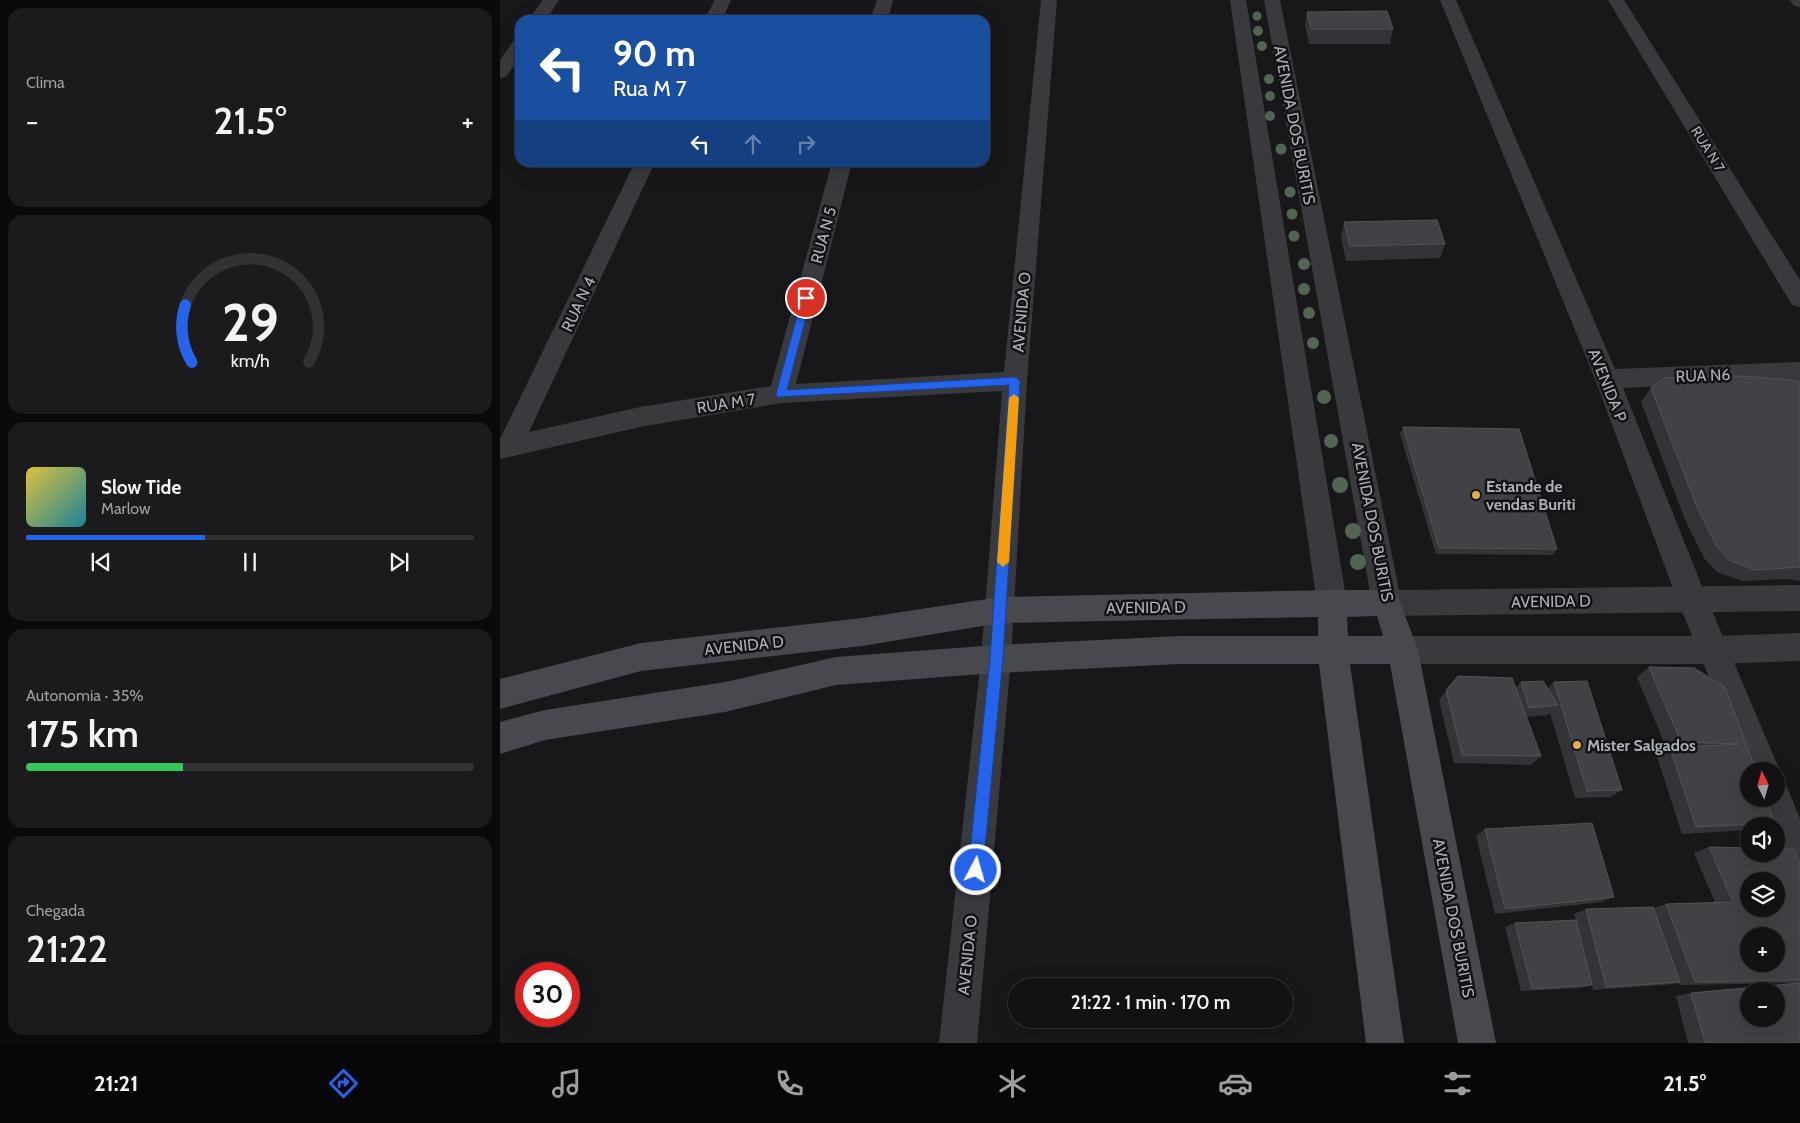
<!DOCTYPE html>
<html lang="pt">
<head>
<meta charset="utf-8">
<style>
	:root { --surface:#121214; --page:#1b1b1d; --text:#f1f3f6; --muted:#9c9ea0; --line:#313234; --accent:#2563eb }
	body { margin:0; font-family:Cabin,sans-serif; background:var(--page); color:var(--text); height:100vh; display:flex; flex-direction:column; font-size:19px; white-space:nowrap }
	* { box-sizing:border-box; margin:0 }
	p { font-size:16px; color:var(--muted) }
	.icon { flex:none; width:28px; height:28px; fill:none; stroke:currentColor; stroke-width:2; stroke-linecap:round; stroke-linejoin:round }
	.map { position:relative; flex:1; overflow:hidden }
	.panel { display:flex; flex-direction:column; gap:8px; padding:8px; background:#0a0a0b; width:500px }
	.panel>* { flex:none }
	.hud { position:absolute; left:15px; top:15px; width:475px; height:152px; border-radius:15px; box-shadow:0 5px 20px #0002,0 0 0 1px var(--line); background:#1a4fa0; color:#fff; overflow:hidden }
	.needle { width:32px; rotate:355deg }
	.tools { position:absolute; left:1240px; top:762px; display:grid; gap:10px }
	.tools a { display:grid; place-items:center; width:45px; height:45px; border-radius:50%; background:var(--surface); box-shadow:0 5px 20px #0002,0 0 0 1px var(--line); font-size:25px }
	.speed { position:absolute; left:15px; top:962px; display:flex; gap:10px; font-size:25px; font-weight:700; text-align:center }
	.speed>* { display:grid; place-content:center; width:65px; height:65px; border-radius:50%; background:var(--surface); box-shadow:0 5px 20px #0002,0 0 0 1px var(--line); line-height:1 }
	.speed .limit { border:8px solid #d22; background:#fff; color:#111 }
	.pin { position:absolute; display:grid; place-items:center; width:42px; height:42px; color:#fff; margin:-21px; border:2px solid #fff; border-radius:50%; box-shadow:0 1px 5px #0007 }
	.me { position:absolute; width:55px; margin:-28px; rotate:6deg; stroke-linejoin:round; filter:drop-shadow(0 0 4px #0008) }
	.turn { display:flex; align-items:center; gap:18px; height:105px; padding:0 15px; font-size:22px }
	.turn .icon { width:65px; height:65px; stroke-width:2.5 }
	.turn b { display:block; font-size:35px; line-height:42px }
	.lanes { display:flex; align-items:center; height:48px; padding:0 15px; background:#0003; justify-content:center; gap:25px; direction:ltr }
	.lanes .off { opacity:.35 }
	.big { font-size:38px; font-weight:600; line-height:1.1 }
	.panel .tile { flex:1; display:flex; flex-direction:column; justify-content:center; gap:8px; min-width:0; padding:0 18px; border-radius:15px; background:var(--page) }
	.panel .dial { align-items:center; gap:0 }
	.dial svg { height:130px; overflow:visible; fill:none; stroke:var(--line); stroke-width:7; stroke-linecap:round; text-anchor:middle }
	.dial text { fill:var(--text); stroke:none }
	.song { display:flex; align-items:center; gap:15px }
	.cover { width:60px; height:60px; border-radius:8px; background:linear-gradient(135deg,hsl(50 70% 55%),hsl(190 70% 35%)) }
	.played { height:5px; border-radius:2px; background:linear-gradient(90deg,var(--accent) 40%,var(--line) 40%) }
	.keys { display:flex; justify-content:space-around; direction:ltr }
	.heat { display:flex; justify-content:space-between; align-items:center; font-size:28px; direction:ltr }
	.charge { height:8px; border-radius:4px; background:linear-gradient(90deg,#34c759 35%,var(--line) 0) }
	.trip { position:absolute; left:508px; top:978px; width:285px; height:50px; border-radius:25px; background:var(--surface); box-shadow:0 5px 20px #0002,0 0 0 1px var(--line); font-weight:600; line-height:50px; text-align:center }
	.tabs { display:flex; height:80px; justify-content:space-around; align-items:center; background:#070708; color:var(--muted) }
	.tabs .icon { width:35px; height:35px }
	.tabs .active { color:var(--accent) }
	.tabs b { font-size:22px; color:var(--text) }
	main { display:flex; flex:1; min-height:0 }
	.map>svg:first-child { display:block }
</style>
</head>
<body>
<main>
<section class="panel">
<div class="tile"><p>Clima</p>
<div class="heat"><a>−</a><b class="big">21.5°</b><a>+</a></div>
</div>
<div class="tile dial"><svg viewBox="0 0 100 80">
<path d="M14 69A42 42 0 1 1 86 69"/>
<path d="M14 69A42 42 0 0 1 10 34" stroke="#2563eb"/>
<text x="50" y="56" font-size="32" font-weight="700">29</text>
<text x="50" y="72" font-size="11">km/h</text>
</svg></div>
<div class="tile">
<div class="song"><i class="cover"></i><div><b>Slow Tide</b><p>Marlow</p></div></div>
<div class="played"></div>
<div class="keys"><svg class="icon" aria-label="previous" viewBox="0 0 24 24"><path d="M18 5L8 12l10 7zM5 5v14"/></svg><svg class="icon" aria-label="pause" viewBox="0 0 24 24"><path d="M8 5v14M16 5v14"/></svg><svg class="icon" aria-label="next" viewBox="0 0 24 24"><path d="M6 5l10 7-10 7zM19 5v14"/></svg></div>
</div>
<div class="tile"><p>Autonomia · 35%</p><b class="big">175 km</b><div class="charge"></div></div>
<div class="tile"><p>Chegada</p><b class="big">21:22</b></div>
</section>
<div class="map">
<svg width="1300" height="1043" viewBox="0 0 1300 1043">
	<rect width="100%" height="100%" fill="#18181a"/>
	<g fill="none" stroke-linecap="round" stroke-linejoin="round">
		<!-- minor -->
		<g fill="#393a3e" fill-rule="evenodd">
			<polygon points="43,0 59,0 46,20 28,20"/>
			<polygon points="215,0 231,0 222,20 204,20"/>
			<polygon points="377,0 393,0 388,20 370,20"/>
			<polygon points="541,0 557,0 527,381 511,659 477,1043 439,1043 481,659 502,391 281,403 140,427 0,459 0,439 135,162 155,162 29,432 140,407 271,386 332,162 352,162 296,384 504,372"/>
			<polygon points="940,0 956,0 1115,369 1300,362 1300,380 1123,388 1207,599 1280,771 1276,781 1276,771 1249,771 1249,774 1177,599 1095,379"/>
			<polygon points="1108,0 1124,0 1300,280 1300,307 1292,305"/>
			<polygon points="1290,0 1300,0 1300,7 1294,6"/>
			<polygon points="20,39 20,57 6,77 0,78 0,60 14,40"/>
			<polygon points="1276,783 1287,787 1300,819 1300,877 1288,872 1276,844 1276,826 1269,826 1258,799 1276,799"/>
		</g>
		<!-- tertiary -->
		<g fill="#393a3e" fill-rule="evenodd">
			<polygon points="730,0 746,0 847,603 842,612 832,616 822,612 817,603"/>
			<polygon points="764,0 780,0 899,590 1300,585 1300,611 887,616 877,612 872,603"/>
			<polygon points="1300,633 1300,661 1214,664 903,664 892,660 888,650 892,640 903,636 1214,636"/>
		</g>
		<!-- secondary -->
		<path fill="#47494e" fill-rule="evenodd" d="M832,590H887L897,594L918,650L996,1043H958L890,664H850L904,1043H866L819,664H680L496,673L336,685L225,712L45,740L0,754V722L45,710L225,682L336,657L496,645L680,636H818V617L500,623L362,646L141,671L0,709V679L141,643L362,618L500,597ZM877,616L883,636H848L847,617Z"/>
	</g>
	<!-- trees -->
	<g fill="#536455">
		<circle cx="757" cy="16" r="4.5"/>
		<circle cx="758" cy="31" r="5"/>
		<circle cx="762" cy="46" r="5"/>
		<circle cx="769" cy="79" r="5"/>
		<circle cx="770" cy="96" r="5"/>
		<circle cx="770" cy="116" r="5"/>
		<circle cx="781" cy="149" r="5.5"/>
		<circle cx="790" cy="192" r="5.5"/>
		<circle cx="792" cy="214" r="5.5"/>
		<circle cx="794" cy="236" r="5.5"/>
		<circle cx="804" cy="264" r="6"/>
		<circle cx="804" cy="289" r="6"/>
		<circle cx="809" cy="313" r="6"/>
		<circle cx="813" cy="343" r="6"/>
		<circle cx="824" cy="397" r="7"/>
		<circle cx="831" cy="441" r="7"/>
		<circle cx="840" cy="485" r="8"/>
		<circle cx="853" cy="531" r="8"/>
		<circle cx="858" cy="562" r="8"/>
	</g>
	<!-- wall -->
	<g fill="#343438">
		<polygon points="807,12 893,29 890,44 809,44 805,26"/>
		<polygon points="844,222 945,244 940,258 846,261 841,237"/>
		<polygon points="1300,381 1300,581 1288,579 1242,581 1217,572 1204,558 1185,520 1141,402 1151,388"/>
		<polygon points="903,427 1057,549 1052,555 936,554 900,434"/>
		<polygon points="1149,667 1194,668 1275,823 1266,826 1249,826 1249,830 1182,834 1157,757 1167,750 1137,677"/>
		<polygon points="958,676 1016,688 1021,682 1048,688 1054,682 1122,790 1110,797 1075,798 1050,713 1048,715 1026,717 1041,756 1031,765 954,763 939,700"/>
		<polygon points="985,829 1114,897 1102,902 995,914 976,836"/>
		<polygon points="1209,847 1300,864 1300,1043 1188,1043 1176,996 1191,993 1300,983 1179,985 1178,983 1164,985 1093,990 1092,985 1080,988 1021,991 1005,927 1015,923 1076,920 1074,914 1086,909 1154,908 1166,904 1215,902 1194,853"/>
	</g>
	<!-- building -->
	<g fill="#414245" stroke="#515357" fill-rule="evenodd">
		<polygon points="887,11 893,29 811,29 807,12"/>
		<polygon points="937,220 945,244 850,246 844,222"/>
		<polygon points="1243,376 1300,381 1300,567 1255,570 1229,560 1217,547 1197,507 1151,388 1164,378"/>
		<polygon points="903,427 1019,429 1057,549 939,548"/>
		<polygon points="1149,667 1194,668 1225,687 1256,771 1249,771 1249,799 1266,799 1275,823 1196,827 1170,748 1238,744 1181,742"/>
		<polygon points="958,676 1012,678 1041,756 962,755 946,690"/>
		<polygon points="1043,681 1058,705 1029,708 1021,682"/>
		<polygon points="1087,681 1122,790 1087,791 1054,682"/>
		<polygon points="1092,823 1114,897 1005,909 985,829"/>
		<path d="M1209,847L1249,848V854H1276V849H1294L1300,864V980L1195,982L1166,904L1233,902ZM1249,881H1276V909H1249ZM1249,936H1276V964H1249Z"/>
		<polygon points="1153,907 1180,982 1106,987 1086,909"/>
		<polygon points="1076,920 1092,985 1032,989 1015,923"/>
		<path d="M1300,983V1043H1205L1191,993ZM1249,991H1276V1019H1249Z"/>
	</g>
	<!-- route -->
	<polygon fill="#2563eb" stroke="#184099" points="306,294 311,298 287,390 515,377 520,381 503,658 483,870 481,875 476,877 470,875 468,870 490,658 509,385 277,397 276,394 302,298"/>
	<!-- slow -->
	<polygon fill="#f59e0b" points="514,394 519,398 509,562 503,567 497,562 509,398"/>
	<!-- markers -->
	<g fill="#e3ad47" stroke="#131315" stroke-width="2">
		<circle cx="976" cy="495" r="5"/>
		<circle cx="1077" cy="745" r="5"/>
	</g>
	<g text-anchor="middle" stroke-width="5" stroke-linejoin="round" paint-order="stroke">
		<!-- far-street labels -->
		<g font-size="14" fill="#abb0b8" stroke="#131315">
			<text transform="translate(1208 149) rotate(58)" y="5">RUA N 7</text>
		</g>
		<!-- street labels -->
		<g font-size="16" fill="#abb0b8" stroke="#131315">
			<text transform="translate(795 125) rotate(79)" y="6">AVENIDA DOS BURITIS</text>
			<text transform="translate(323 235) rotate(-75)" y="6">RUA N 5</text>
			<text transform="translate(78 304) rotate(-65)" y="6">RUA N 4</text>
			<text transform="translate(521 312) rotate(-85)" y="6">AVENIDA O</text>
			<text transform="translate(1203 375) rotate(-2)" y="6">RUA N6</text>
			<text transform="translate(1108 385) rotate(68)" y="6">AVENIDA P</text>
			<text transform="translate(226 403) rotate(-9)" y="6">RUA M 7</text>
			<text transform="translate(873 522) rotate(79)" y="6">AVENIDA DOS BURITIS</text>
			<text transform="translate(1051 601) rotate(-1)" y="6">AVENIDA D</text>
			<text transform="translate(646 607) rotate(-1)" y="6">AVENIDA D</text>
			<text transform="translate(244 645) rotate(-6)" y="6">AVENIDA D</text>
			<text transform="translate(954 918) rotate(79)" y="6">AVENIDA DOS BURITIS</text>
			<text transform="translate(467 955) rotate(-84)" y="6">AVENIDA O</text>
		</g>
		<!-- poi labels -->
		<g font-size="16" font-weight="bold" fill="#abb0b8" stroke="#131315" text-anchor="start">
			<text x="986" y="492">Estande de<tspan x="986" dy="18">vendas Buriti</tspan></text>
			<text x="1087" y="751">Mister Salgados</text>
		</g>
	</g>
</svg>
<div class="tools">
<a><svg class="needle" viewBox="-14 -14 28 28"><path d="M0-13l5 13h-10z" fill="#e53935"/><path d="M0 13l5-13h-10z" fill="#9c9ea0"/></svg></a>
<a><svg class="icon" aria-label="sound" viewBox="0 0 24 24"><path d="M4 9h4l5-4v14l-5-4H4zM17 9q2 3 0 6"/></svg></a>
<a><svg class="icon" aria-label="layers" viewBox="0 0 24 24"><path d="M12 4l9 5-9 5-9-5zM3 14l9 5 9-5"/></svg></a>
<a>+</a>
<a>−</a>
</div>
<div class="speed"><div class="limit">30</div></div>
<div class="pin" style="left:306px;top:298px;background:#d93025"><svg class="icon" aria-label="arrive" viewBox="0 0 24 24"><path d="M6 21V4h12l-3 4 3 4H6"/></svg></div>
<svg class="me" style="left:476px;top:870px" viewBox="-20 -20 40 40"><circle r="17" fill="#2563eb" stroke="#fff" stroke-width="3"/><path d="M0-11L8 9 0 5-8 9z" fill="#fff"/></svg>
<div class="trip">21:22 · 1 min · 170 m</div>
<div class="hud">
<div class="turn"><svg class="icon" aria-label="left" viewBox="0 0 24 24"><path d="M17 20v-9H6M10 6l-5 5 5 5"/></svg><div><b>90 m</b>Rua M 7</div></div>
<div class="lanes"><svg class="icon" aria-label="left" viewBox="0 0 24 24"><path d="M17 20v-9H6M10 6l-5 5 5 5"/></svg><svg class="icon off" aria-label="ahead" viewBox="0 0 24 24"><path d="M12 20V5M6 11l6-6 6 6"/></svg><svg class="icon off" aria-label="right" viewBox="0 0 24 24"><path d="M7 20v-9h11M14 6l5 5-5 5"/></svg></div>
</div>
</div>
</main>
<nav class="tabs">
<b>21:21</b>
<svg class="icon active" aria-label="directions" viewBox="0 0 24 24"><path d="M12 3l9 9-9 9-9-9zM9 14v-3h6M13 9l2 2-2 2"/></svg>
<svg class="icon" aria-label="music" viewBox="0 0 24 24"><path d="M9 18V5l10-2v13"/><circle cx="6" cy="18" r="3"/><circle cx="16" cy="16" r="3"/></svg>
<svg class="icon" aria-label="phone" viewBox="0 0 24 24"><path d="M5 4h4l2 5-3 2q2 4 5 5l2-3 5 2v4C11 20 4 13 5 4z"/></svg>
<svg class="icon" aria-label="climate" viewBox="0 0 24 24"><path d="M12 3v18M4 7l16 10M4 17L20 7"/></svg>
<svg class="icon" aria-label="car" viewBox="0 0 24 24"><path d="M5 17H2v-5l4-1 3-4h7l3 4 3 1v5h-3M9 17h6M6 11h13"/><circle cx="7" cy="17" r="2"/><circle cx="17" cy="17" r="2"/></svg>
<svg class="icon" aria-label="filters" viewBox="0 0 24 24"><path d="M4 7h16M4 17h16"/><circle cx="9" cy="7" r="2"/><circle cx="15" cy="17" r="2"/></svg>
<b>21.5°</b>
</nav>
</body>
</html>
